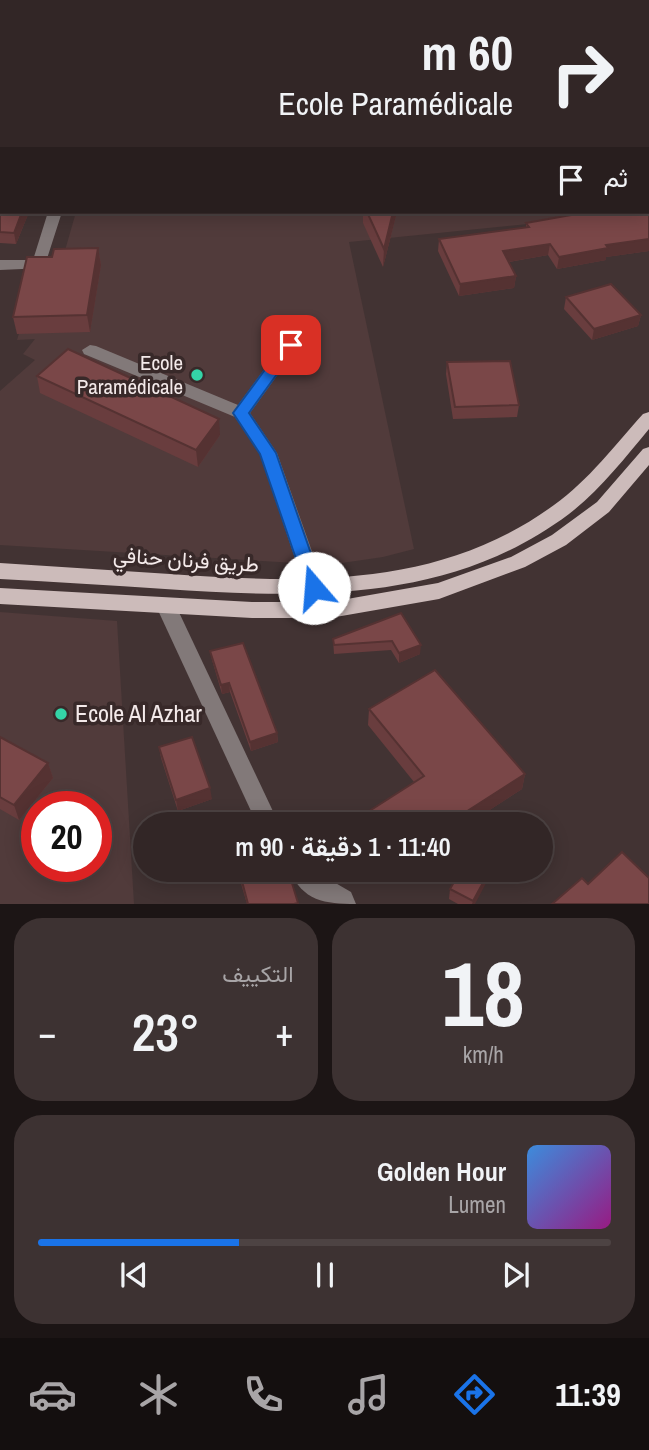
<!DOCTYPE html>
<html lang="ar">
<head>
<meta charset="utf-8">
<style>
	:root { --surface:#322626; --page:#3d3232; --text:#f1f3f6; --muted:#a8a5a7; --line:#4d4343; --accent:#1a73e8 }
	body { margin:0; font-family:"Archivo Narrow",Vazirmatn,sans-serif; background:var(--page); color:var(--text); direction:rtl; height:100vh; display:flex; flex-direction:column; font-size:26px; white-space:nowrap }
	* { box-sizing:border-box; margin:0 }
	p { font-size:23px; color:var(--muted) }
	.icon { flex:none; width:38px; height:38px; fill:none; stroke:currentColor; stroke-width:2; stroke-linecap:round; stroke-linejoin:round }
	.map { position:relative; height:904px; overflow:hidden; direction:ltr }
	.panel { display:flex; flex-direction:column; gap:14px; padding:14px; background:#1c1515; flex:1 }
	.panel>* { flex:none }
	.top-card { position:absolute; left:0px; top:0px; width:649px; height:214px; box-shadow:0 4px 18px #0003,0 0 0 2px var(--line); direction:rtl; background:#322626; color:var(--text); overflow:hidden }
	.speed { position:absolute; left:21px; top:791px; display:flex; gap:14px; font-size:35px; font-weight:700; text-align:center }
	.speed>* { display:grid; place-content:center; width:91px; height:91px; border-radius:50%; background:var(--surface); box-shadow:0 4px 18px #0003,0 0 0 2px var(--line); line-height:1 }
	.speed .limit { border:10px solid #d22; background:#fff; color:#111 }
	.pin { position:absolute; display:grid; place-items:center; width:60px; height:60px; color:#fff; margin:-30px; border-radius:14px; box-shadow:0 4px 10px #0006 }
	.me { position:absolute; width:77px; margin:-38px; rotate:342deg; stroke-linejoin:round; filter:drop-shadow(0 0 5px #0008) }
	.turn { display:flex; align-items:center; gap:24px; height:147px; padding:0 21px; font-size:32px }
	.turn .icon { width:91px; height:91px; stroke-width:2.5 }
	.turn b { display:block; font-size:49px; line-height:60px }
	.then { display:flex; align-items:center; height:66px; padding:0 21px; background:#0003; gap:14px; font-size:26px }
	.big { font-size:52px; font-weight:600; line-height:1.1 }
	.panel .card { flex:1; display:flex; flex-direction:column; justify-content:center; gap:10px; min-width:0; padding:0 24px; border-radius:28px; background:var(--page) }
	.panel .dial { align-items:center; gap:0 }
	.dial b { font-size:91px; line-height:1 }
	.song { display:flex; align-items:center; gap:21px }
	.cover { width:84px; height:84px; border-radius:10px; background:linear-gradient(135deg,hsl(210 70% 55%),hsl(310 70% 35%)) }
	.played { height:7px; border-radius:4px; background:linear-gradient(90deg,var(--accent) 35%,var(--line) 35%) }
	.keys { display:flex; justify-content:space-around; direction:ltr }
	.heat { display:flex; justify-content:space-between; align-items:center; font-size:38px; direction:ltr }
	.panel .tiles { flex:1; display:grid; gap:14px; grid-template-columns:1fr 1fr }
	.card:last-child { grid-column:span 2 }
	.trip { position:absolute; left:133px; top:812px; width:420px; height:70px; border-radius:35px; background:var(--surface); box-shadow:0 4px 18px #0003,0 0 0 2px var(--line); font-weight:600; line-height:70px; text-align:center; direction:rtl }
	.dock { display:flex; height:112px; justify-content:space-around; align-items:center; background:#140f0f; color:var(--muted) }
	.dock .icon { width:49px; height:49px }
	.dock .selected { color:var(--accent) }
	.dock b { font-size:32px; color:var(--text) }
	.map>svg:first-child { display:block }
</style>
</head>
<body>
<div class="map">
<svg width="649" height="904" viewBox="0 0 649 904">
	<rect width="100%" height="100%" fill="#423333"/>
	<!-- built -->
	<g fill="#513b3b" fill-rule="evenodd">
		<polygon points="76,212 631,212 598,217 349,242 414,549 383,557 328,565 0,545 0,391 35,360 23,354 35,339 17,340 34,283 56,282"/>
		<path d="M0,612L117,621L134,904H0ZM37,807H96V866H37Z"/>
	</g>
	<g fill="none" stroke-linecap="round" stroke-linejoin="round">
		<!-- minor -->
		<g fill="#827979" fill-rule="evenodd">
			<polygon points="113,0 125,0 112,2"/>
			<polygon points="169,0 217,0 167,2"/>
			<polygon points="0,79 2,80 2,88 0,87"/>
			<rect x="648" y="190" width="1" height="8"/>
			<polygon points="48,212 62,212 44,268 0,270 0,260 33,260"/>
			<polygon points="291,340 299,345 250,413 277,453 325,588 322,593 315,596 308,593 305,588 260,454 235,417 84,354 82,350 90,345 96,346 238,405 285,341"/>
			<polygon points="166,598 173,600 176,606 279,824 257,824 156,606 159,600"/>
			<path d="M290,870H313L351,892L356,904C325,904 302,901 290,870Z"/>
		</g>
		<!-- major -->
		<g fill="#ccbbba" fill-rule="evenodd">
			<polygon points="494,0 507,0 509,2 496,2"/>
			<polygon points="514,0 526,0 512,2"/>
			<rect x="648" y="164" width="1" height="10"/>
			<path d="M649,412V429C624,459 600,490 569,514C449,604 305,598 165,589C110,585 55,582 0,579V563C57,567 113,570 170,574C305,583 439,589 554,505C589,480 615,445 643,414Z"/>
			<polygon points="649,447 649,465 609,512 566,545 525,567 439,599 330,618 252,618 0,604 0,588 252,602 330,602 438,583 511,557 552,535 597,502 643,449"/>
		</g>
	</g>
	<!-- wall -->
	<g fill="#693d3e">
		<polygon points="0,145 29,212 16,244 0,243"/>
		<polygon points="649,201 649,251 606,257 606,260 557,269 548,255 509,262 516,276 514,288 459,296 438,251 439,239 526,228 526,223"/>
		<polygon points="363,212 397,212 383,267 363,223"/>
		<polygon points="98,248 101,265 90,332 17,334 13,317 52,257"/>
		<polygon points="566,297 641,315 638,326 592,340 564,309"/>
		<polygon points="447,362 519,405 517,417 453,419 446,374"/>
		<polygon points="37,376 220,435 198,467 40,393"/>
		<polygon points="401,613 420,654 399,663 391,650 334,654 333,639"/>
		<polygon points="210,651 277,733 278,742 251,751 230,692 222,694 212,660"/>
		<polygon points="369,709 525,774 522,789 468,824 359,824 360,817 414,782 368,725"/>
		<polygon points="0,737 48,763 53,778 19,820 0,809"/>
		<polygon points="159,747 212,799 178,811 161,758"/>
		<polygon points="237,870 288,870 298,904 247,904"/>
		<polygon points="461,870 475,904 458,904 449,899 450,889"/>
	</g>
	<!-- shaded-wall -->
	<g fill="#553232">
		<polygon points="2,41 2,55 0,59 0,44"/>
		<polygon points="22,212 29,212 16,244 14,233"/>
		<polygon points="393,212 397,212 383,267 384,249"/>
		<polygon points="649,239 649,251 606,257 606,260 557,269 559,257 606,245"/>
		<polygon points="550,244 548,255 502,263 503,251"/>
		<polygon points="98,248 101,265 90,332 87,315"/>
		<polygon points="516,276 514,288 459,296 460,284"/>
		<polygon points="641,315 638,326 592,340 594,329"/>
		<polygon points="219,419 220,435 198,467 196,450"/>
		<polygon points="421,645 420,654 399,663 399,653"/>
		<polygon points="229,683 230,692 222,694 221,685"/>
		<polygon points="277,733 278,742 251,751 250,742"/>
		<polygon points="48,763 53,778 19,820 14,805"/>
		<polygon points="525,774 522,789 468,824 447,824"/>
		<polygon points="210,788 212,799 178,811 176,800"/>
		<polygon points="391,870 398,870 390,875"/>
		<polygon points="490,870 493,870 475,904 472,904 473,901"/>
	</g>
	<!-- building -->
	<g fill="#7a4748" stroke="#553232" stroke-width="2">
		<polygon points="0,0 88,0 87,2 2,2 2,41 0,44"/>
		<polygon points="259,0 406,0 406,2 258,2"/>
		<polygon points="0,145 2,145 2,212 22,212 14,233 0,232"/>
		<polygon points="648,201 649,201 649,239 606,245 608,248 559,257 550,244 503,251 516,276 460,284 439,239 529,227 526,223 588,212 648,212"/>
		<polygon points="367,212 393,212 384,249"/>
		<polygon points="98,248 87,315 13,317 27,257 52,257 54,249"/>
		<polygon points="611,284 641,315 594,329 566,297"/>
		<polygon points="68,349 219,419 196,450 37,376"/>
		<polygon points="510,361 519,405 455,407 447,362"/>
		<polygon points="401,613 421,645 399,653 392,641 334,645 333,639"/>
		<polygon points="243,643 277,733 250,742 229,683 221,685 210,651"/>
		<polygon points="435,670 525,774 447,824 365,824 360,817 424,776 369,709"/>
		<polygon points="0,737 48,763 14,805 0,797"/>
		<polygon points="192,737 210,788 176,800 159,747"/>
		<polygon points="622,852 649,878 649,904 552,904 582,878 588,884"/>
		<polygon points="239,870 288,870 298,903 294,904 248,904"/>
		<polygon points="461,870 490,870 473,901 450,889"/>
	</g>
	<!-- route -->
	<polygon fill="#1a73e8" stroke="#114b97" stroke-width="2" points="291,340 298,345 249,413 276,453 323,588 321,593 308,593 306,588 260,454 233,413 286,341"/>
	<!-- markers -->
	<g fill="#34d4a7" stroke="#382929" stroke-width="2.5">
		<circle cx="197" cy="375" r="7"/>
		<circle cx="61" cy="714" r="7"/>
	</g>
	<g text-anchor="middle" stroke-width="7" stroke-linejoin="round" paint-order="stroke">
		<!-- poi labels -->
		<g font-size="21" fill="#f4eaea" stroke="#382929" text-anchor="end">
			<text x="183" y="370">Ecole<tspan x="183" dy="24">Paramédicale</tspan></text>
		</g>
		<!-- street labels -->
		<g font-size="21" fill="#f4eaea" stroke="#382929">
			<text transform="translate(186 560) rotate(4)" y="7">طريق فرنان حنافي</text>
		</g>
		<!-- near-poi labels -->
		<g font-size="24" fill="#f4eaea" stroke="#382929" text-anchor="start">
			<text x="75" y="722">Ecole Al Azhar</text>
		</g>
	</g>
</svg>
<div class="speed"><div class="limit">20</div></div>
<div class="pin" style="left:291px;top:345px;background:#d93025"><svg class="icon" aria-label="arrive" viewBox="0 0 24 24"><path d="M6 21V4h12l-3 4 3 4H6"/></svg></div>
<svg class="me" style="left:314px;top:588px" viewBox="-20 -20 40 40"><circle r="19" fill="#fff"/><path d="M0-13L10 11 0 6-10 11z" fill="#1a73e8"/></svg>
<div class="trip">11:40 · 1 دقيقة · 90 m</div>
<div class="top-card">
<div class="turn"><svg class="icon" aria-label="right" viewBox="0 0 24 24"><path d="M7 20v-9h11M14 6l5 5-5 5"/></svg><div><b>60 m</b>Ecole Paramédicale</div></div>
<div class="then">ثم<svg class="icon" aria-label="arrive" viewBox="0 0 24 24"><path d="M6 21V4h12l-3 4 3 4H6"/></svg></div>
</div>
</div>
<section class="panel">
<div class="tiles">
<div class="card dial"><b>18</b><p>km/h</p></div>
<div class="card"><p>التكييف</p>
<div class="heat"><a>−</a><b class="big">23°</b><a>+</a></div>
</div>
<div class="card">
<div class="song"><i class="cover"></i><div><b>Golden Hour</b><p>Lumen</p></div></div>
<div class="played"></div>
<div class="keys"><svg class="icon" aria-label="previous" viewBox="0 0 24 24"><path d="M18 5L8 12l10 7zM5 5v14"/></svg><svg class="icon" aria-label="pause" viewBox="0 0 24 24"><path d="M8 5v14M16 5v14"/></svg><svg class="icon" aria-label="next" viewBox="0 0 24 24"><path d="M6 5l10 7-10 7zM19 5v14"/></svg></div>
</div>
</div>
</section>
<nav class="dock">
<b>11:39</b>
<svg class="icon selected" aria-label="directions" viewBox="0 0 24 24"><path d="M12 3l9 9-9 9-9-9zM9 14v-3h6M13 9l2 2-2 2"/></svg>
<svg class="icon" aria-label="music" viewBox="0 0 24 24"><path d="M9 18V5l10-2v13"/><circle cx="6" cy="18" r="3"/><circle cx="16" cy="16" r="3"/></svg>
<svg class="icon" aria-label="phone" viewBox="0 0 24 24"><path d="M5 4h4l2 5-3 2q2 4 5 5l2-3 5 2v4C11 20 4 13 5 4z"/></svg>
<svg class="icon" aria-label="climate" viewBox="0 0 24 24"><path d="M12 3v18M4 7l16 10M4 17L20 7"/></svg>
<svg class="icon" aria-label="car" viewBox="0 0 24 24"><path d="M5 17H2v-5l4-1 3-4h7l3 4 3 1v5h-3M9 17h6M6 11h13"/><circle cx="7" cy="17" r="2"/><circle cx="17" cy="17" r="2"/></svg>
</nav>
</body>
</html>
